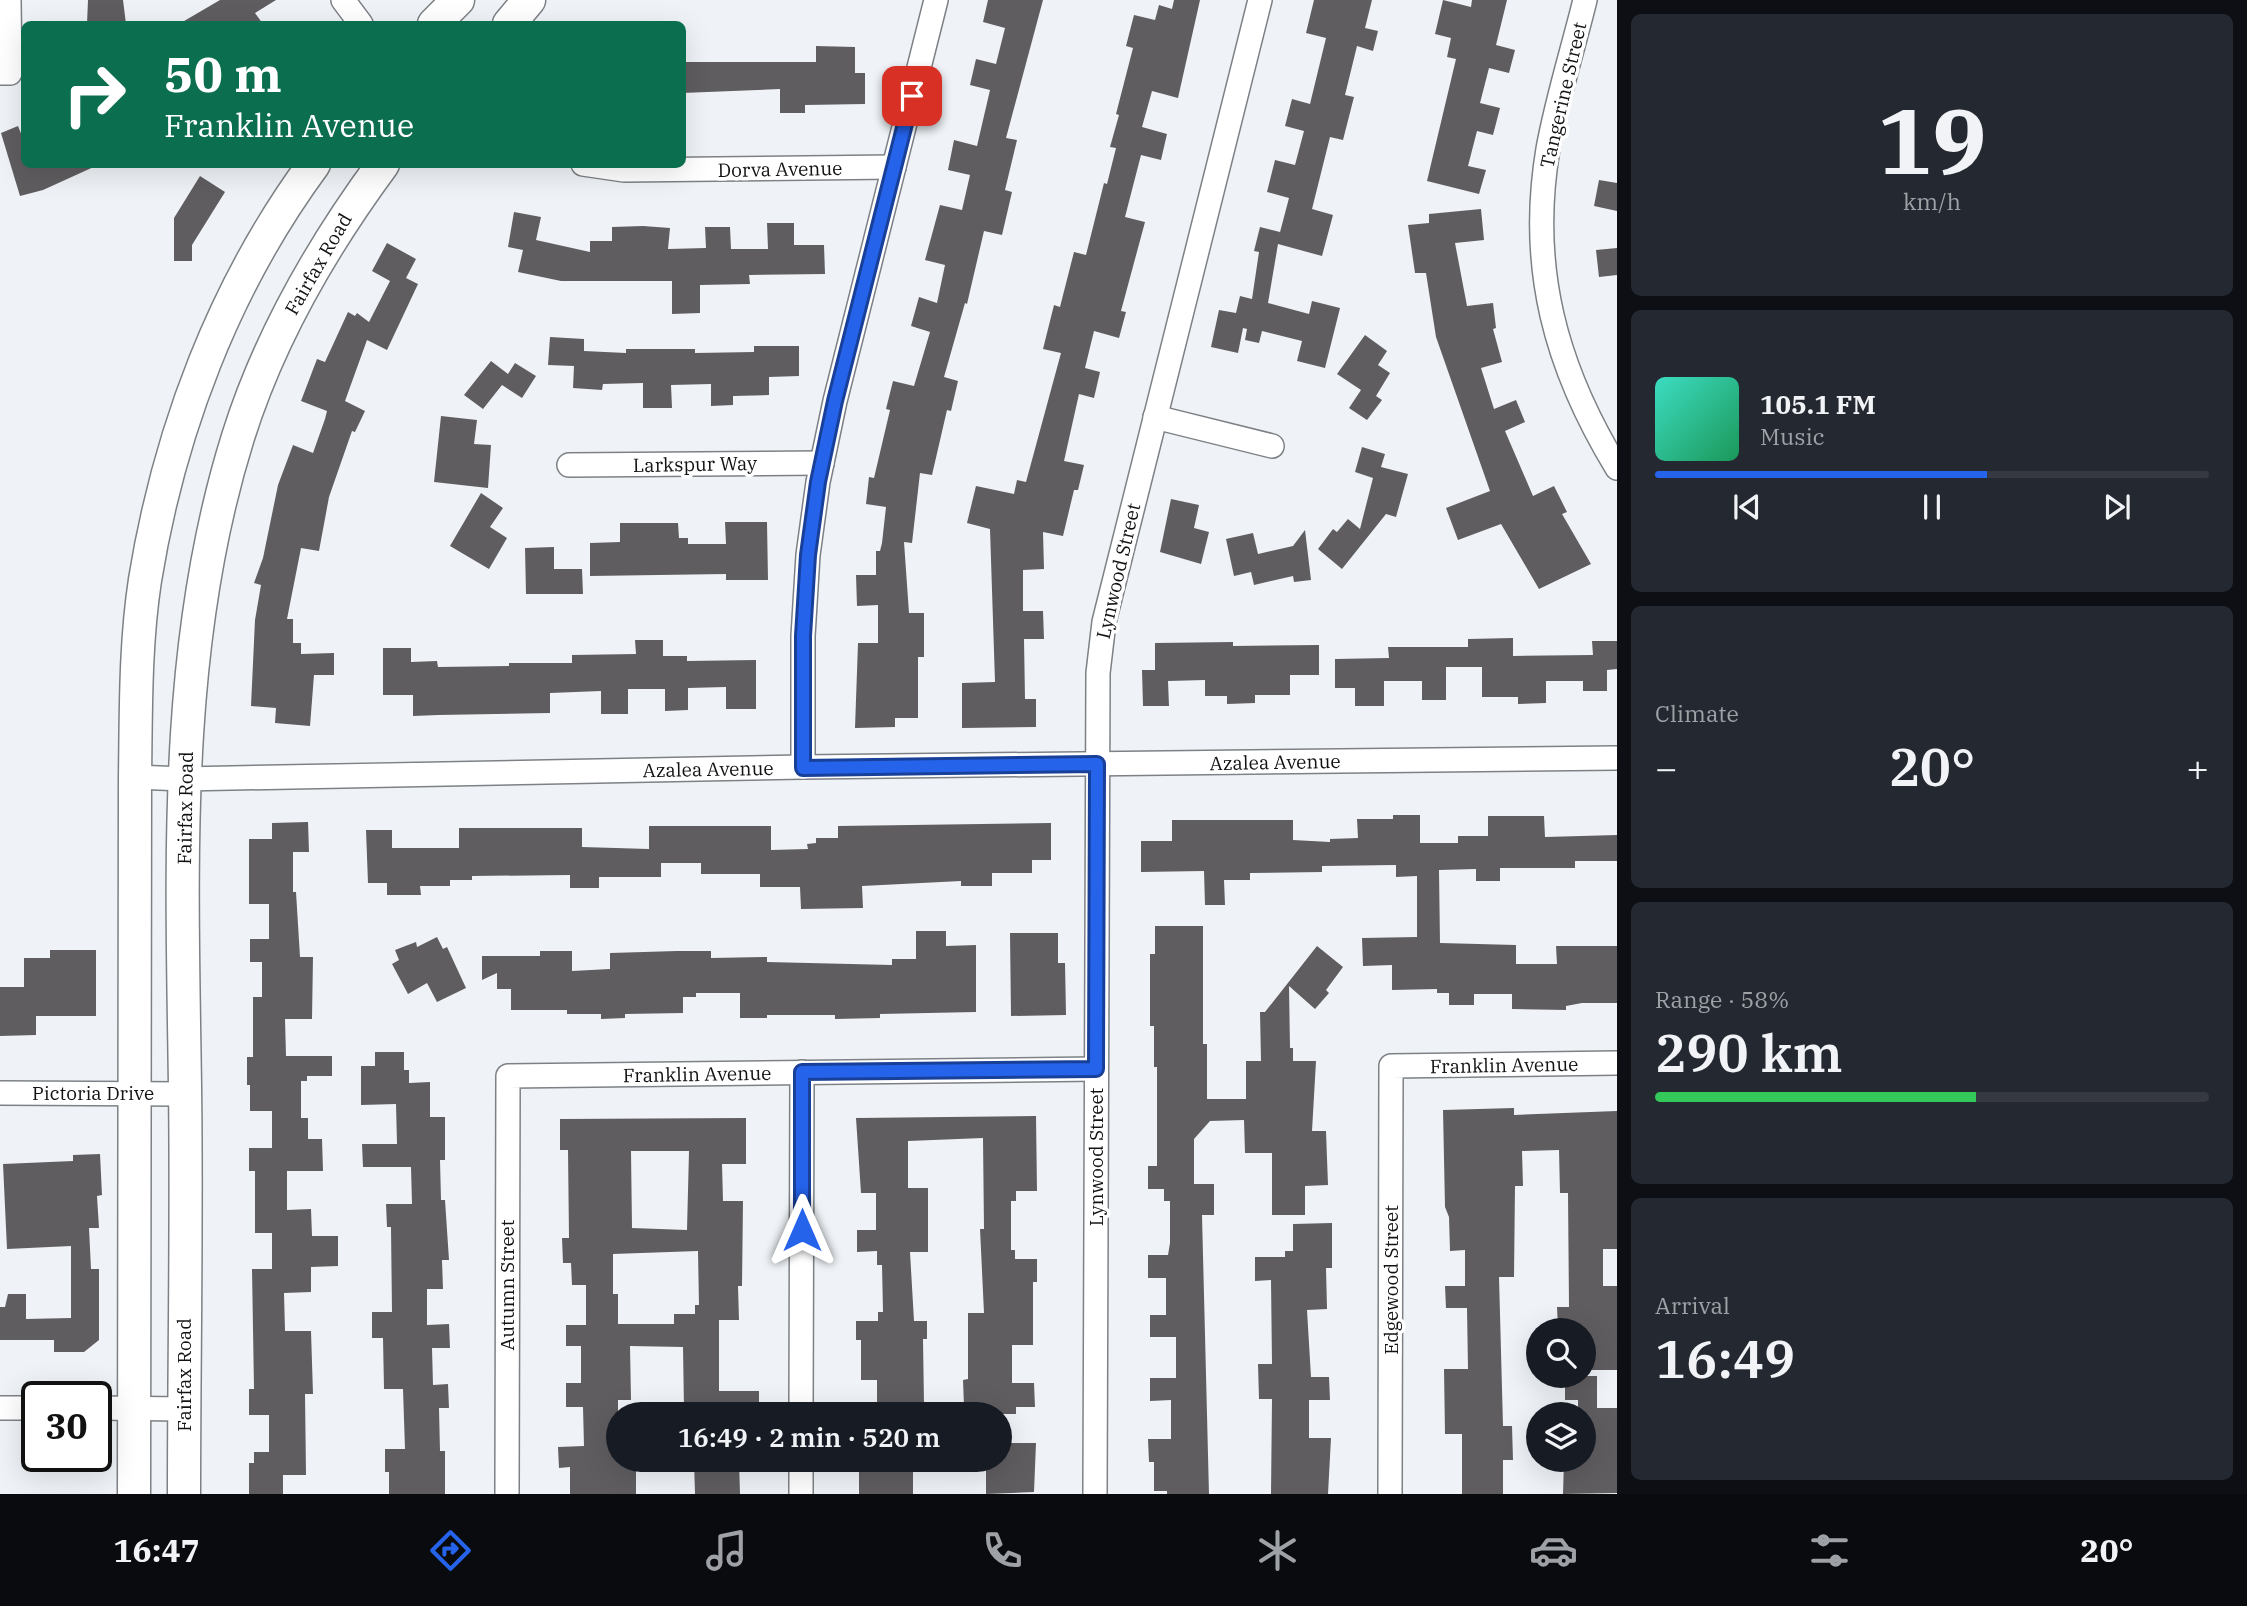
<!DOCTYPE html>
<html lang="en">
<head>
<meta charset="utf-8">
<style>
	:root { --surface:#171b24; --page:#242831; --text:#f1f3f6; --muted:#9ea1a6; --line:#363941; --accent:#2563eb }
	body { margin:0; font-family:"IBM Plex Serif",serif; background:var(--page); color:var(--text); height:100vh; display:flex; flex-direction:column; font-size:26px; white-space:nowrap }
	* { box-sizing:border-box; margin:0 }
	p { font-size:23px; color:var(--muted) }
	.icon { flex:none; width:38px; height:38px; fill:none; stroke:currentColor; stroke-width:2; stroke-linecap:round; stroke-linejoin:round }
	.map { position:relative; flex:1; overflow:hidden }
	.sheet { display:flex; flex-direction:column; gap:14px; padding:14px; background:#0d0f14; width:630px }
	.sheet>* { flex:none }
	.hud { position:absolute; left:21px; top:21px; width:665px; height:147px; border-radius:10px; box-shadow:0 7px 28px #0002; background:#0b6e4f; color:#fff; overflow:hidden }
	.fabs { position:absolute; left:1526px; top:1318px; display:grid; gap:14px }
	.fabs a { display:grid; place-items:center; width:70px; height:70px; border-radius:50%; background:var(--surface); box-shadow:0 7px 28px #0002; font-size:35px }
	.speed { position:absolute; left:21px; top:1381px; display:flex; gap:14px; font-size:35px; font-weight:700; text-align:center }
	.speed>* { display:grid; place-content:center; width:91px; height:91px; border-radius:50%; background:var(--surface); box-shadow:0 7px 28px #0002; line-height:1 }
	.speed .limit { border:4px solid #111; border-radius:10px; background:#fff; color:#111 }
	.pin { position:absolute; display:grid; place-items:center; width:60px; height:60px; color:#fff; margin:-30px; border-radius:14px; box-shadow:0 4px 10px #0006 }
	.me { position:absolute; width:77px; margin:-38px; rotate:0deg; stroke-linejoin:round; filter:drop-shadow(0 0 5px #0008) }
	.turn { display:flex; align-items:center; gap:24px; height:147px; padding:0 28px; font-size:32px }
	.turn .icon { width:91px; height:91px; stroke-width:2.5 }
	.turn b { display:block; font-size:49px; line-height:60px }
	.big { font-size:52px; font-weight:600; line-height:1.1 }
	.sheet .tile { flex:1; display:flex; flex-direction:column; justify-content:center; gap:10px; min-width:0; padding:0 24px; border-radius:10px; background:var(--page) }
	.sheet .dial { align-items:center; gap:0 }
	.dial b { font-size:91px; line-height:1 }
	.song { display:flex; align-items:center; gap:21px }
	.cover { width:84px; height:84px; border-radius:10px; background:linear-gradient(135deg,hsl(170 70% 55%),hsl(150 70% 35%)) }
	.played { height:7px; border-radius:4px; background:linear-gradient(90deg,var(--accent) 60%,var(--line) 60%) }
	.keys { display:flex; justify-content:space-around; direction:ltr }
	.heat { display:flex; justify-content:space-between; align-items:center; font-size:38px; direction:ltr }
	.charge { height:10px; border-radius:5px; background:linear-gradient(90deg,#34c759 58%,var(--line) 0) }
	.trip { position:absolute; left:606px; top:1402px; width:406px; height:70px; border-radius:35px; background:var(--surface); box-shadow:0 7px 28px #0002; font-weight:600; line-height:70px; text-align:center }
	.menu { display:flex; height:112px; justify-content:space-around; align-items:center; background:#090b0e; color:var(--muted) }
	.menu .icon { width:49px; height:49px }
	.menu .on { color:var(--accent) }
	.menu b { font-size:32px; color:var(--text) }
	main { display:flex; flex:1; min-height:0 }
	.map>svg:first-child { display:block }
</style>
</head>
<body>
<main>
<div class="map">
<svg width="1617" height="1494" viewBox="0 0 1617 1494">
	<rect width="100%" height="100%" fill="#eff3f7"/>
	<!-- building -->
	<g fill="#605d61" fill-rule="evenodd">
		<polygon points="88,0 123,0 126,24 87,24"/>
		<polygon points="220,0 276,0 255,13 263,24 179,24"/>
		<polygon points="988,0 1043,0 1006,138 1017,140 1005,190 1012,192 1002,235 984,231 967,304 965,303 944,377 958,381 951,411 947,410 932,475 920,473 912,543 904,542 909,613 924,613 924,657 918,657 918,718 895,718 895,727 855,728 858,643 878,643 878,605 857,606 856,575 876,575 876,551 880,551 882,543 886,507 866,504 869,477 874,478 890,410 886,409 893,381 914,386 930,332 911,326 919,297 937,303 945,265 925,260 940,205 962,210 970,175 948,170 954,140 977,146 990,90 970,85 976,59 996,64 1005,28 983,22"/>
		<polygon points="1174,0 1200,0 1178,98 1152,91 1142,127 1167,134 1161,160 1141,155 1125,217 1145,222 1121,311 1126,312 1119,338 1094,331 1085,368 1100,372 1094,398 1079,394 1064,461 1084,465 1078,490 1074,490 1063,536 1043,532 1044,569 1023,570 1023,611 1043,611 1044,639 1024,639 1025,699 1036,699 1036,727 962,728 962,683 995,682 990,529 967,523 976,486 1014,494 1017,480 1026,482 1061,353 1043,349 1054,305 1060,307 1074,252 1086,255 1104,183 1107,184 1116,148 1110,147 1119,115 1116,114 1133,48 1126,46 1134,15 1155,20 1159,5 1172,9"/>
		<polygon points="1314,0 1372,0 1365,28 1378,31 1373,51 1357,46 1345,95 1354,97 1343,140 1330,137 1312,209 1333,215 1322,256 1278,244 1268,303 1309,314 1312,301 1340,308 1325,368 1297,361 1302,341 1262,331 1259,343 1245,340 1247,329 1243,328 1238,353 1211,347 1219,310 1236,313 1240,296 1252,299 1259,252 1254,251 1260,227 1280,232 1279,236 1289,198 1267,192 1275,160 1295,165 1304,131 1285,126 1292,99 1310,104 1326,38 1306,33"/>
		<polygon points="1443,0 1471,7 1472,0 1507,0 1496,45 1515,50 1509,73 1489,68 1480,103 1500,108 1493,135 1477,131 1468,166 1486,170 1479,194 1427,181 1456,59 1447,57 1451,38 1435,34"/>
		<polygon points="816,46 855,47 855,73 865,73 865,104 805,105 805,113 780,113 780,89 682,93 682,62 816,62"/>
		<polygon points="18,126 24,141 24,164 98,165 43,190 20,196 1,133"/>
		<polygon points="200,176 225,192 192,245 192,261 174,261 174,218"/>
		<polygon points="1599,180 1617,183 1617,211 1594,206"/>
		<polygon points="1481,209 1484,240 1455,243 1467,306 1493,303 1496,328 1493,329 1502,362 1481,368 1494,409 1516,400 1525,422 1505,431 1533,496 1554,486 1567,512 1562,514 1591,564 1539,589 1501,524 1458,540 1446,508 1490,491 1436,337 1426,273 1415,273 1408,225 1429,223 1429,214"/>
		<polygon points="514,212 541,217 536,240 590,252 590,241 612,241 612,227 643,226 670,228 668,249 706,248 705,227 730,227 731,249 768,249 767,223 794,223 794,245 824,245 825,274 749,275 750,284 700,285 700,313 672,314 672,281 561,281 518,272 523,250 508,247"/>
		<polygon points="387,243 416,259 406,278 418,284 387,350 367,340 345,401 365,411 355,432 352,431 329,497 319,551 301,548 287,619 293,619 293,643 301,643 301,654 334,653 334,675 314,675 310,726 275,723 276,708 251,706 255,620 261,585 254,583 263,558 278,485 293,445 313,453 325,419 327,411 301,401 317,359 325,362 348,312 355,316 357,313 369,322 390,281 372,271"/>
		<polygon points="1617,248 1617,275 1599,277 1596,250"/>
		<polygon points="1365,335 1387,351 1378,365 1390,373 1376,396 1382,400 1367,420 1349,408 1361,390 1337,374"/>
		<polygon points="550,337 584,339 584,351 626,353 626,349 695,349 695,353 754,352 754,346 799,346 799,376 769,377 769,395 733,396 733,405 711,406 711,384 671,385 672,408 643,408 643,383 603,384 602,390 573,388 574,366 548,365"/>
		<polygon points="491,361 508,374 515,363 536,376 522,398 502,385 483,409 464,395"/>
		<polygon points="441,416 477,420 474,444 491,445 488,488 434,482"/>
		<polygon points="1362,447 1385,454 1381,467 1408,474 1396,517 1386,514 1342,569 1318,549 1333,529 1337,532 1348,519 1360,529 1373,478 1355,472"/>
		<polygon points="481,493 503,508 490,527 507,538 489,569 450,546"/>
		<polygon points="1171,499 1199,505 1194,528 1209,532 1201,564 1160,552"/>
		<polygon points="725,522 767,522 768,580 726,580 726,574 590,576 590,543 620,542 620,523 678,523 679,538 688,538 688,544 726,544"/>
		<polygon points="1305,530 1311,580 1294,582 1293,576 1254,585 1251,572 1234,576 1226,539 1253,533 1258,554 1293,546"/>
		<polygon points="554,547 554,569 582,569 583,594 526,594 525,548"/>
		<polygon points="1513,638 1513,656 1593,655 1592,641 1617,641 1617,669 1607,670 1607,691 1583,691 1583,681 1546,681 1546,703 1518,704 1518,697 1482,697 1482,667 1446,667 1446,700 1422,700 1422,681 1384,681 1384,706 1355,706 1355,688 1335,688 1335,659 1389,658 1388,647 1468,647 1468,639"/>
		<polygon points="635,640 663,640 663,656 687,656 687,661 756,660 756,709 726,709 726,687 688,688 688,710 665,711 665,689 628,689 628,714 601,714 601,691 550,693 550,713 438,715 413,716 413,695 383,695 383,648 411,648 411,662 437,661 438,667 509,666 509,663 572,663 572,655 636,654"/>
		<polygon points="1233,642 1233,646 1319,645 1319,675 1290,675 1290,695 1255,695 1255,703 1227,704 1227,696 1205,696 1205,680 1168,681 1169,706 1143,706 1142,670 1155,670 1155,643"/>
		<polygon points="1393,815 1420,815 1420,843 1458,843 1458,836 1488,836 1488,816 1544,816 1545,837 1617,835 1617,861 1575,861 1575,868 1500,868 1500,881 1476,881 1476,869 1439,870 1440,943 1516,945 1516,964 1557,964 1556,946 1617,946 1617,1003 1582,1003 1566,1006 1566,1010 1512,1009 1512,994 1474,994 1474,1005 1449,1005 1449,993 1437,993 1437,989 1392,990 1392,965 1363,966 1362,938 1417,937 1417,876 1396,877 1396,865 1322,866 1322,872 1250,873 1250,880 1224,880 1225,905 1205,905 1204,871 1141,872 1141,841 1172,841 1172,820 1293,820 1293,840 1330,842 1330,839 1358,838 1357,819 1393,819"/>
		<polygon points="308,822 309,852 293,852 293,892 296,892 300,957 313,957 312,1019 285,1019 286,1056 332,1056 332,1076 307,1076 307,1081 301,1081 301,1118 308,1118 308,1139 322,1139 323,1171 287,1171 287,1210 311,1209 312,1236 338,1236 338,1266 311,1267 311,1292 284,1293 285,1331 311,1331 313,1394 305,1394 306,1475 283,1475 283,1494 249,1494 249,1463 254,1463 254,1452 269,1452 269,1415 249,1415 249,1389 254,1389 252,1269 272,1269 272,1233 255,1233 255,1171 249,1171 249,1148 272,1148 272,1111 250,1111 250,1085 247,1085 247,1057 253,1057 253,997 262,997 262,962 250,962 250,939 269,939 269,904 249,904 249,839 272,839 272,823"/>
		<polygon points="1051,823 1051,860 1032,860 1032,873 992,873 992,886 961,886 961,881 862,886 863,908 801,909 800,887 760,887 760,874 701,874 701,863 661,863 661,877 599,877 599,888 570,888 570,875 472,876 472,880 450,880 450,886 420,886 421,895 387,895 387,883 368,883 366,830 392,830 392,848 459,848 459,828 582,828 582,847 649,849 649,826 771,826 771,850 808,849 807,844 816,843 816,838 838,838 838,826"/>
		<polygon points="1155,926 1203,926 1203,1044 1207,1044 1207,1099 1246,1099 1246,1061 1261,1061 1260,1012 1265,1012 1317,946 1343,967 1326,990 1329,993 1315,1009 1289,986 1290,1048 1293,1048 1293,1061 1316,1061 1312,1131 1326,1131 1328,1185 1305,1186 1305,1215 1272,1215 1272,1153 1245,1153 1244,1120 1210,1121 1194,1139 1194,1184 1214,1184 1214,1215 1202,1215 1209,1494 1167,1494 1167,1491 1154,1491 1154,1462 1149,1462 1148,1439 1171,1439 1171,1400 1150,1401 1150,1378 1176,1378 1176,1337 1150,1337 1150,1315 1166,1315 1166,1278 1148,1278 1148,1255 1168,1255 1170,1243 1170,1201 1164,1201 1164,1189 1148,1189 1148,1166 1157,1166 1157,1067 1154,1067 1154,1026 1150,1026 1150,954 1155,954"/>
		<polygon points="916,931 946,931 946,946 976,945 976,1012 880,1014 880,1018 835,1019 835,1015 767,1015 767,1018 740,1018 740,993 696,993 696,997 683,997 683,1013 625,1014 625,1018 601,1019 601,1014 567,1014 567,1010 511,1010 511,989 497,989 497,973 482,980 482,956 540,956 540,951 572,951 572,971 610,969 610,953 677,951 711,951 711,958 767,957 767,962 892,965 892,959 916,959"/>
		<polygon points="1010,933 1058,933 1058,963 1065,963 1066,1015 1011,1016"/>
		<polygon points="437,937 443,949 447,947 466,988 437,1002 427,983 408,994 392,964 399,960 395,950 416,942 417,947"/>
		<polygon points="50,950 96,950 96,1016 36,1016 36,1035 0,1036 0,987 24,987 24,958 50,958"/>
		<polygon points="375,1052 404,1052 404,1070 409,1070 409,1083 430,1082 430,1117 445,1117 445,1160 440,1160 441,1200 445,1200 449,1260 442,1260 443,1289 427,1289 427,1325 449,1324 450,1348 432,1348 433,1385 448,1384 449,1408 439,1408 440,1451 445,1451 445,1494 389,1494 389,1472 385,1472 385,1449 405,1449 403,1389 384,1389 383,1338 372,1338 372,1312 392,1312 391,1227 387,1227 386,1204 412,1204 411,1167 363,1167 362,1144 397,1144 396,1104 361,1105 361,1066 375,1066"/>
		<polygon points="1514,1108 1514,1115 1617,1111 1617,1249 1603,1249 1603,1286 1617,1286 1617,1370 1584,1370 1584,1330 1558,1330 1557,1307 1569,1307 1568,1193 1560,1193 1559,1150 1522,1151 1523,1186 1515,1186 1514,1277 1499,1277 1503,1426 1512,1426 1513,1460 1503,1460 1503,1494 1462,1494 1462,1434 1445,1434 1444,1369 1468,1369 1467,1308 1446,1308 1445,1286 1465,1286 1465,1250 1450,1251 1449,1217 1445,1207 1443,1110"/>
		<polygon points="1036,1116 1037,1191 1016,1191 1016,1201 1011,1201 1011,1250 1015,1250 1015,1259 1037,1259 1037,1282 1033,1282 1033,1345 1012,1345 1012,1383 1034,1383 1035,1407 1016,1407 1016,1414 977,1414 977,1406 964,1406 963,1380 968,1379 968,1313 984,1313 980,1229 984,1229 983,1138 908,1141 908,1188 928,1188 928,1252 910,1252 914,1321 927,1321 927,1339 923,1339 924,1404 877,1404 877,1380 861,1380 861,1340 856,1340 856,1321 878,1321 878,1312 883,1312 882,1265 877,1265 877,1251 857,1252 857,1230 876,1230 876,1193 861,1193 856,1118"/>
		<path d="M746,1118V1164H722L723,1201H743L742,1286H738L739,1320H719V1391H759V1408L684,1409L683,1347L630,1346L631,1400H618V1460H636V1494H570V1467L559,1468L558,1447L584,1446L583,1407H566V1383H581V1346H566V1325H586V1285H572L571,1263H563L562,1238H569L568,1150H560V1119ZM631,1151H689L687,1230L632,1228ZM698,1251L699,1305H695V1314H674V1324H618V1294H613V1254Z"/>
		<polygon points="100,1154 102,1195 97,1196 99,1228 89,1228 91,1269 99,1269 99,1340 84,1352 54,1352 54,1340 0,1340 0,1307 5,1307 8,1294 26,1294 26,1319 71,1318 71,1246 7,1249 3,1164 73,1161 73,1155"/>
		<polygon points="1332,1223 1332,1268 1326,1268 1327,1309 1307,1310 1311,1377 1329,1377 1330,1400 1309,1400 1309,1438 1331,1438 1328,1494 1271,1494 1272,1399 1259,1399 1258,1364 1272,1364 1271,1280 1255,1281 1255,1257 1285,1257 1285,1251 1293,1251 1293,1224"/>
		<polygon points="1565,1376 1597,1376 1597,1408 1617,1408 1617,1493 1563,1494 1564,1460 1584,1460 1584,1414 1578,1414 1578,1400 1565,1400"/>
		<polygon points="999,1443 1036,1443 1034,1492 986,1494 986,1460 999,1460"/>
		<polygon points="694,1460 739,1460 740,1494 695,1494"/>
		<rect x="859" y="1460" width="54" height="34"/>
	</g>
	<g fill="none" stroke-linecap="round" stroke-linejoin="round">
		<!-- street casing -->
		<g stroke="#7d8185" stroke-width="26">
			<g id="street">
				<polyline points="343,0 361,24"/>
				<path d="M1585,0C1573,49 1557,99 1548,149C1528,268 1556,368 1617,468"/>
				<polyline points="0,73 10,73 9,0"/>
				<polyline points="583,164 624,170 894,167"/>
				<polyline points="1155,417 1272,446"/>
				<polyline points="569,465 822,463"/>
				<polyline points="803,767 803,636 808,555 818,482 835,401 936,0"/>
				<polyline points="135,777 183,779 803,767 1617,758"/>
				<polyline points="0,1093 185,1094"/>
				<polyline points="0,1408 37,1408"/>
				<polyline points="96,1408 184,1409"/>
				<polyline points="801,1414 802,1072"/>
				<polyline points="507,1494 508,1076 1096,1069"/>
				<polyline points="801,1494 801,1460"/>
				<polyline points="1095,1494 1098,673 1104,622 1260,0"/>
				<polyline points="1390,1494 1391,1066 1617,1063"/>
			</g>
		</g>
		<!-- secondary casing -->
		<g stroke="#7d8185" stroke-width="35">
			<g id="secondary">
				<polyline points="434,24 458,0"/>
				<polyline points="509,24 529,0"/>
				<path d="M134,1494L135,777C136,712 135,645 145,580C169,432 224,286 314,164"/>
				<path d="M184,1494C184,1358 187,1223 185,1087C182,870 172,647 238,437C269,338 321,248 383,164"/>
			</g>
		</g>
		<!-- street -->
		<use href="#street" stroke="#fff" stroke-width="23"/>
		<!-- secondary -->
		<use href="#secondary" stroke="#fff" stroke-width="32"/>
	</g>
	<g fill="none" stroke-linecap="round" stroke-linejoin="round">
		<!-- route casing -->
		<g stroke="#184099" stroke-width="18">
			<polyline id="route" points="802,1230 802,1072 1096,1069 1097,764 803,768 803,636 808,555 818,482 835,401 912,96"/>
		</g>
		<!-- route -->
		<use href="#route" stroke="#2563eb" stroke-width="12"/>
	</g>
	<g text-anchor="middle" stroke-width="7" stroke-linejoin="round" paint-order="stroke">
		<!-- street labels -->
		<g font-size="19" fill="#111213" stroke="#fff">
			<text transform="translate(1563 95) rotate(-77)" y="7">Tangerine Street</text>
			<text transform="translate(780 169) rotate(-1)" y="7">Dorva Avenue</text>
			<text transform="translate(318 264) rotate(-60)" y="7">Fairfax Road</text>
			<text transform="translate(695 464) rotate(-1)" y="7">Larkspur Way</text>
			<text transform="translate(1118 571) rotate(-77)" y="7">Lynwood Street</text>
			<text transform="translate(1275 762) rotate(-1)" y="7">Azalea Avenue</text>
			<text transform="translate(708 769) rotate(-1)" y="7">Azalea Avenue</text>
			<text transform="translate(185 808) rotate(-89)" y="7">Fairfax Road</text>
			<text transform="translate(1504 1065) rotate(-1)" y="7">Franklin Avenue</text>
			<text transform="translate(697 1074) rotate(-1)" y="7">Franklin Avenue</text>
			<text x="93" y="1100">Pictoria Drive</text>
			<text transform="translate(1096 1157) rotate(-90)" y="7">Lynwood Street</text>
			<text transform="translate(1391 1280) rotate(-90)" y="7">Edgewood Street</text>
			<text transform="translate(507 1285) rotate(-90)" y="7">Autumn Street</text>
			<text transform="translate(184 1375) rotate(-90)" y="7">Fairfax Road</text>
		</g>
	</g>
</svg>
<div class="fabs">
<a><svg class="icon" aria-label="search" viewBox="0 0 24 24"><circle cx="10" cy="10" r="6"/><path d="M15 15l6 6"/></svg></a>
<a><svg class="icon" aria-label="layers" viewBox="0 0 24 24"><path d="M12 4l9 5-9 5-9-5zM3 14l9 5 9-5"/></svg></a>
</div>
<div class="speed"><div class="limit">30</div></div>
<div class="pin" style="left:912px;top:96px;background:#d93025"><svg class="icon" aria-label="arrive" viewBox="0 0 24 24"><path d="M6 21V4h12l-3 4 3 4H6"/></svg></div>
<svg class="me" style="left:802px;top:1230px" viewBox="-20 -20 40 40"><path d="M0-17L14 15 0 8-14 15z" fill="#2563eb" stroke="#fff" stroke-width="4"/></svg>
<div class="trip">16:49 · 2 min · 520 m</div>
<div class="hud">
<div class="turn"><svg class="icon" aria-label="right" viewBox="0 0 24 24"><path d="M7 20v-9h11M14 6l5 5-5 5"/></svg><div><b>50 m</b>Franklin Avenue</div></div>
</div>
</div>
<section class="sheet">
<div class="tile dial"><b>19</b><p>km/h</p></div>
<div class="tile">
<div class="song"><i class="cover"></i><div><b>105.1 FM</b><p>Music</p></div></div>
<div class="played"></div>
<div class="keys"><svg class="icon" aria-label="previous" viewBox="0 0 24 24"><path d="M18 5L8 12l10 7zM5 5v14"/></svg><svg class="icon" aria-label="pause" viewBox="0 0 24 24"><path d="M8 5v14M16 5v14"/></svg><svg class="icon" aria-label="next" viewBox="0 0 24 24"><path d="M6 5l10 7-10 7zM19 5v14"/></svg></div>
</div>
<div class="tile"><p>Climate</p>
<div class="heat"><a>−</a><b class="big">20°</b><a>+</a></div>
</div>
<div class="tile"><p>Range · 58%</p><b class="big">290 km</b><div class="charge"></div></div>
<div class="tile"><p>Arrival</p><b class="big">16:49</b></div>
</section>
</main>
<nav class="menu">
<b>16:47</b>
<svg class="icon on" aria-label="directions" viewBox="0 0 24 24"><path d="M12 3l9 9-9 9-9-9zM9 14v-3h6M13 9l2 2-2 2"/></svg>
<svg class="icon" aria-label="music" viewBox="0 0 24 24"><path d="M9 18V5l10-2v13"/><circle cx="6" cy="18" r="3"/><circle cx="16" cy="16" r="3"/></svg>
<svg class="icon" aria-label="phone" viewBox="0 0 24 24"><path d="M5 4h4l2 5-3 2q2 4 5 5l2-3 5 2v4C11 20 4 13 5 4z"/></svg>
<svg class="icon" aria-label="climate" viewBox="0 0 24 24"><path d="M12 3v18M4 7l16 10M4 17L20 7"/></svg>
<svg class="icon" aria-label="car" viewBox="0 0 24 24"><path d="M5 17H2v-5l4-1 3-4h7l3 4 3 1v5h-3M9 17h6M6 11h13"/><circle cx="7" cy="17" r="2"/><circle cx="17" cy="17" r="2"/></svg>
<svg class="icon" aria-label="filters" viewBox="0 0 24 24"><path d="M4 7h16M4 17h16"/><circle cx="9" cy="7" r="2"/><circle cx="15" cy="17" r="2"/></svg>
<b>20°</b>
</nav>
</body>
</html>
